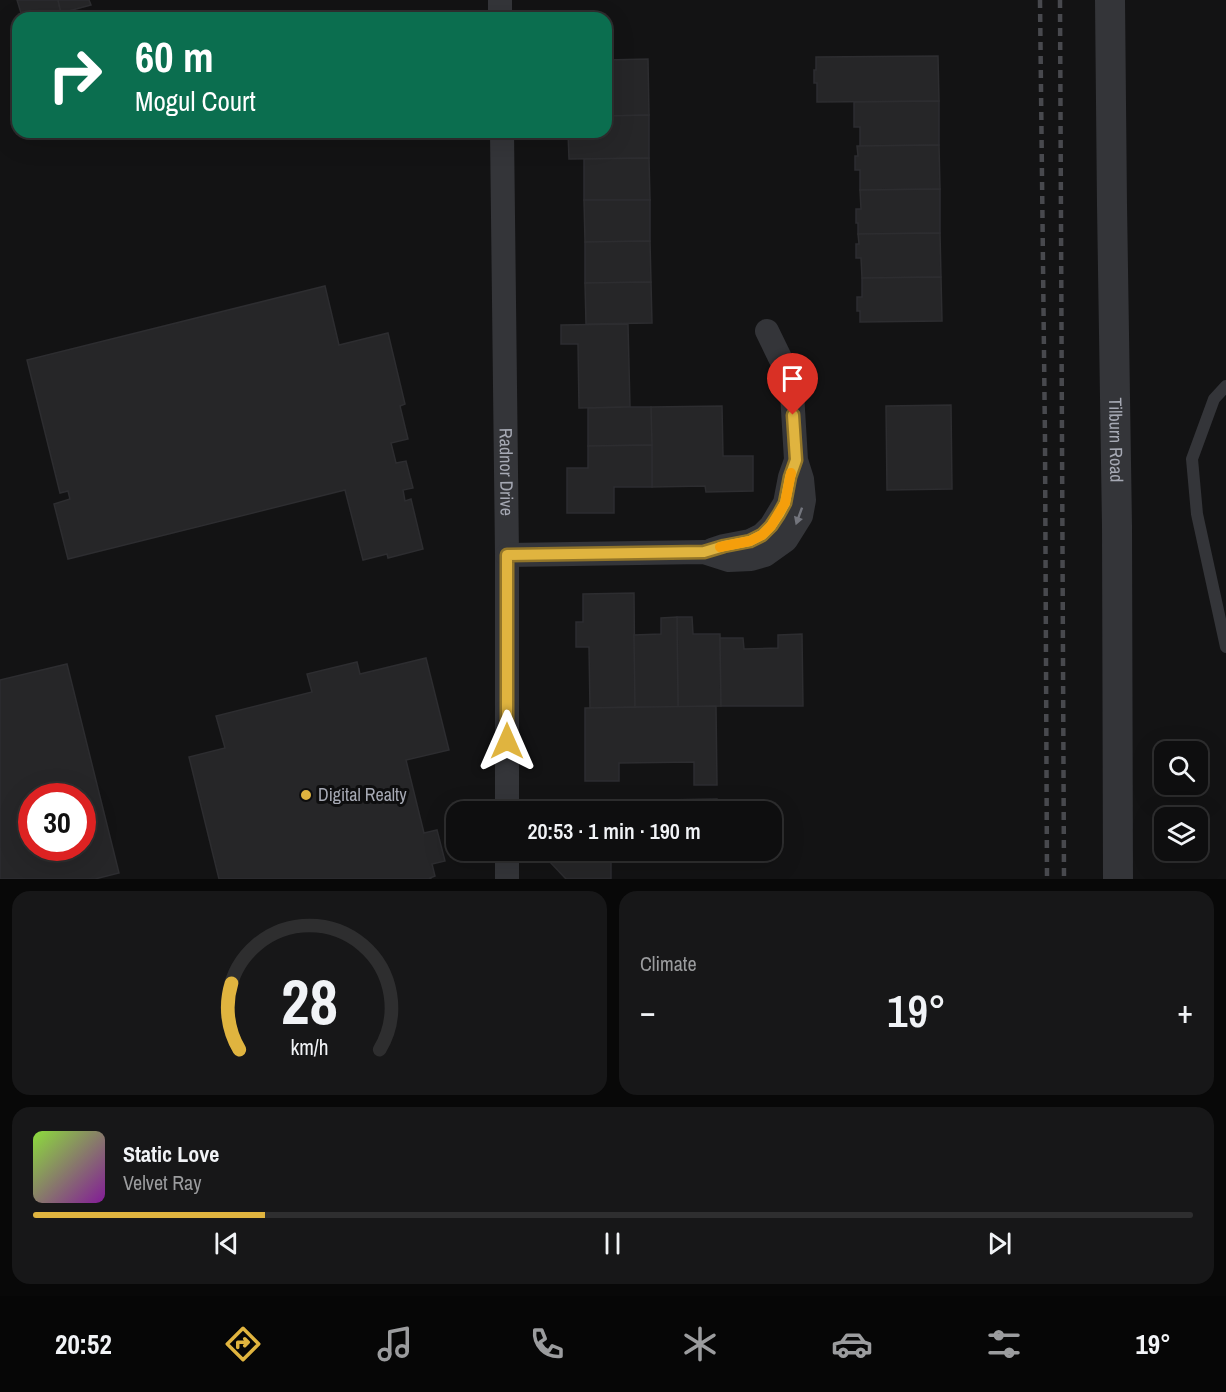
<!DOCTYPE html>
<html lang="en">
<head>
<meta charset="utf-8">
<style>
	:root { --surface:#0e0e0f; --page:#171718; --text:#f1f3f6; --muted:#9b9c9e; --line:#2e2e2f; --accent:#e0b43f }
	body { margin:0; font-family:"Archivo Narrow",sans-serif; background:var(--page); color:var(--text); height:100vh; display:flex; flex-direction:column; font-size:22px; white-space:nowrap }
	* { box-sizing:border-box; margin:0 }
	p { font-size:20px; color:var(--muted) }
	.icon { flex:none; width:33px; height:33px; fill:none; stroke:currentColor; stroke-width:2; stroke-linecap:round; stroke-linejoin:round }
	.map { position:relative; height:879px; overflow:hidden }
	.side { display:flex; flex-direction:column; gap:12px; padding:12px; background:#080808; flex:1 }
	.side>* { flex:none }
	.guide { position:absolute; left:12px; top:12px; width:600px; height:126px; border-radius:18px; box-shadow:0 6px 24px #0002,0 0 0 2px var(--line); background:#0b6e4f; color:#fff; overflow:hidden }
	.fabs { position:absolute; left:1154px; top:741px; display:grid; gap:12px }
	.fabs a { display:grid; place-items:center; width:54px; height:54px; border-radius:12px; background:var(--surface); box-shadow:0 6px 24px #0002,0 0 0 2px var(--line); font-size:30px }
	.speed { position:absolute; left:18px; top:783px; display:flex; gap:12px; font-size:30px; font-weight:700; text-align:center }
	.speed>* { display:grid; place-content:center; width:78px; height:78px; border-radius:50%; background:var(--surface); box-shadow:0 6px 24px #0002,0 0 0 2px var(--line); line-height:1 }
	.speed .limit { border:9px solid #d22; background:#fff; color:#111 }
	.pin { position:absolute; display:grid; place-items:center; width:51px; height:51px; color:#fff; margin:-62px -26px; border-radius:50% 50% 50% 0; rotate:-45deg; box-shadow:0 0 6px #0007 }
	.pin .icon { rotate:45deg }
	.me { position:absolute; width:66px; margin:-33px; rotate:0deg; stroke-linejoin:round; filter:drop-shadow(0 0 4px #0008) }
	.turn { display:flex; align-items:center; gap:21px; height:126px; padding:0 24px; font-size:27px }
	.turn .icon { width:78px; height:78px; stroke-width:2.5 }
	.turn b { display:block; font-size:42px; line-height:51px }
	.big { font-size:45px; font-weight:600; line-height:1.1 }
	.side .tile { flex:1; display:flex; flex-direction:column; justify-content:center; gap:9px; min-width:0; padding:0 21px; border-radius:18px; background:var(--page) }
	.side .dial { align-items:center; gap:0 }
	.dial svg { height:156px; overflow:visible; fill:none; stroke:var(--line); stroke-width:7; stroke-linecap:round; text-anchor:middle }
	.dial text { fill:var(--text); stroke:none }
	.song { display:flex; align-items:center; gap:18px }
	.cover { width:72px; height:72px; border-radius:9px; background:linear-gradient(135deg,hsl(90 70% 55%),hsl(290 70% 35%)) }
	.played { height:6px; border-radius:3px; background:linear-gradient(90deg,var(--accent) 20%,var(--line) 20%) }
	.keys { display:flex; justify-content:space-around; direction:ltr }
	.heat { display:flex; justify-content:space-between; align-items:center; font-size:33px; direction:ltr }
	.side .tiles { flex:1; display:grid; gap:12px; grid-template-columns:1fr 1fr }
	.tile:last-child { grid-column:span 2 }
	.trip { position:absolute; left:446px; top:801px; width:336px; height:60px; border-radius:18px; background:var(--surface); box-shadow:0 6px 24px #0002,0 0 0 2px var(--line); font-weight:600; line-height:60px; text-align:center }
	.menu { display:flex; height:96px; justify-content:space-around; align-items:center; background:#060606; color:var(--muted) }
	.menu .icon { width:42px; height:42px }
	.menu .on { color:var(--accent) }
	.menu b { font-size:27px; color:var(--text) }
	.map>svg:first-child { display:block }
</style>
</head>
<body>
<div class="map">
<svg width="1226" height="879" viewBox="0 0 1226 879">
	<rect width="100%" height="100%" fill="#131314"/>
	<!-- building -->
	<g fill="#262628" stroke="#2d2d30" stroke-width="1.5" fill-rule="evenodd">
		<polygon points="17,0 58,0 61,13 40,18 28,18 27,12 21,13"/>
		<polygon points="58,0 89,0 91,5 61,13"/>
		<polygon points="938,56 939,101 817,102 817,83 814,83 814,70 816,70 816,57"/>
		<polygon points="648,59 649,115 606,116 606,60"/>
		<polygon points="939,101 939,145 860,146 860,127 854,127 854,102"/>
		<polygon points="649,115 649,158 569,159 568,132 606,132 606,116"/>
		<polygon points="939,145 940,189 860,190 860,170 855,170 855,156 858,156 857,146"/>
		<polygon points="649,158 650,200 584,200 584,159"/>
		<polygon points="940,189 940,233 858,234 858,223 856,223 856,209 861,209 860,190"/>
		<polygon points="584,200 650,200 650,241 585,242"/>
		<polygon points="940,233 941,277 862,278 861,258 856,258 856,244 859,244 858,234"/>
		<polygon points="650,241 651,282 585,283 585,242"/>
		<polygon points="941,277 942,321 860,322 860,311 857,311 857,297 862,297 862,278"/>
		<polygon points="651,282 652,323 586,324 585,283"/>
		<polygon points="325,286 339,345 388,333 405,404 400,406 408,439 391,443 396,463 406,461 413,488 403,490 405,501 411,499 423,549 388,558 387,554 363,560 345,490 68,559 54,504 70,499 68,491 60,493 27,360"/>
		<polygon points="628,324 630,407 579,408 578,344 561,344 561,325"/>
		<polygon points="951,405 952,489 887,490 886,406"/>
		<polygon points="722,406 723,456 753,456 753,491 706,492 705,486 652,487 651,407"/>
		<polygon points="630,407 651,407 652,445 588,446 588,408"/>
		<polygon points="652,445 652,487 614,487 614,513 567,513 567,468 588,468 588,446"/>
		<polygon points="634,593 635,707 590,708 589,647 576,647 576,622 583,622 583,594"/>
		<polygon points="677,617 692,617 693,634 720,634 721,706 678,707"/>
		<polygon points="677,617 678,707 635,707 634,635 661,634 661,618"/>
		<polygon points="802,634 803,706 721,706 720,638 743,638 744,649 778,648 778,635"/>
		<polygon points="426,658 449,750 406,760 424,833 437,830 445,861 432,864 435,876 430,878 431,879 219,879 189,757 225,748 216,716 312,692 307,674 357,662 360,674"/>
		<path d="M67,664L119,873L95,879H0V680ZM32,796H82V848H32Z"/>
		<polygon points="716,706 717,785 694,785 694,762 619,763 619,781 585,781 585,708"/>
		<polygon points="717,799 718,812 664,812 664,800"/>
		<polygon points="664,800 664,812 549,812 549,801"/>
		<polygon points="549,850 611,850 611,879 566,879 549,861"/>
		<rect x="664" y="850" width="54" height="3"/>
	</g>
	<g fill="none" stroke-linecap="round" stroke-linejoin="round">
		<!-- service -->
		<polyline stroke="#343539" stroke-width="12" points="1226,386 1214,399 1192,459 1197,514 1226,647"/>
		<!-- minor -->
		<g stroke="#343539" stroke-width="24">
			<polyline points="500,0 500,18"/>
			<path id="s1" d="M502,132L507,555V812"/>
			<polyline points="712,550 724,546 750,541 762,535 771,526 785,503 790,477 795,463"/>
			<polyline points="507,555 704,552 729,560 751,559 765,555 786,540 801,516 804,500 802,479 796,460 792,393 783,364 767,331"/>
			<polyline points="507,850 507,879"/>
		</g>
		<!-- tertiary -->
		<path stroke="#343539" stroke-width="30" id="s2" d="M1110,0L1112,205L1117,526L1118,879"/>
		<!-- rail -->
		<g stroke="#48494e" stroke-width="4.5" stroke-dasharray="8 6" stroke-linecap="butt">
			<polyline points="1040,0 1045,440 1047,879"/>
			<polyline points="1060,0 1064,879"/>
		</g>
	</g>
	<!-- one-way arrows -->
	<defs><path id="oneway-solid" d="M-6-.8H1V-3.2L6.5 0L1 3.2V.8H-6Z" transform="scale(1.5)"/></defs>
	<use fill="#73757d" href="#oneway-solid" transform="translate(799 516) rotate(110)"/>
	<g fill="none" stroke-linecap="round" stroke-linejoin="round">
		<!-- route casing -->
		<g stroke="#927529" stroke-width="15">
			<polyline id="route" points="507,741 507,555 704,552 724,546 750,541 762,535 771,526 779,514 785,503 790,477 796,460 793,415"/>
		</g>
		<!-- route -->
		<use href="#route" stroke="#e0b43f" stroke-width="10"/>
		<!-- slow -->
		<polyline stroke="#f59e0b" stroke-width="10" points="720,547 750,541 762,535 771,526 785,503 791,473"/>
	</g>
	<!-- markers -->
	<circle fill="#e0b43f" stroke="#0e0e0f" stroke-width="2" cx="306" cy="795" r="6"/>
	<g text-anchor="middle" stroke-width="6" stroke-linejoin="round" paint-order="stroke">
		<!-- street labels -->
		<g font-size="18" fill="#a6a9b4" stroke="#0e0e0f">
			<text dy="6" stroke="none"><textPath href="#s2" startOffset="440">Tilburn Road</textPath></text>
			<text dy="6" stroke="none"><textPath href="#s1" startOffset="340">Radnor Drive</textPath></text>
		</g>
		<!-- poi labels -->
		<g font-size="18" fill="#a6a9b4" stroke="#0e0e0f" text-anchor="start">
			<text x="318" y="801">Digital Realty</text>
		</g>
	</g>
</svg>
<div class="fabs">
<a><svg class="icon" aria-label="search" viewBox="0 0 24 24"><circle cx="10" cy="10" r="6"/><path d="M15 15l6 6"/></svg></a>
<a><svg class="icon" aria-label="layers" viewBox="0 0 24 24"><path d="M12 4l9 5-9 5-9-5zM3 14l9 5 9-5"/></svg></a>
</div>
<div class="speed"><div class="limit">30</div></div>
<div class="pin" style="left:793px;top:415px;background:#d93025"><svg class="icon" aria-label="arrive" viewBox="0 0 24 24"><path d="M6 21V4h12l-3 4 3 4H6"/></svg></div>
<svg class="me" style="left:507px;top:741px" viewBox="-20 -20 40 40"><path d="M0-17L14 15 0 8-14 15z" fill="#e0b43f" stroke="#fff" stroke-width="4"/></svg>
<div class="trip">20:53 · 1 min · 190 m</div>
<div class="guide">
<div class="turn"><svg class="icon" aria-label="right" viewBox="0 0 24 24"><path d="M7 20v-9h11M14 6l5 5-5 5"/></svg><div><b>60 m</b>Mogul Court</div></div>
</div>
</div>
<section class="side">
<div class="tiles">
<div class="tile dial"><svg viewBox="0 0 100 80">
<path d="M14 69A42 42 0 1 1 86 69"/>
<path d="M14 69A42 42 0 0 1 10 35" stroke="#e0b43f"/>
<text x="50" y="56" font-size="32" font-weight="700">28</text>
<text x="50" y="72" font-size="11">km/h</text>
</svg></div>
<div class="tile"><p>Climate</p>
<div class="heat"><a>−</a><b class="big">19°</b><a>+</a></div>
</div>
<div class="tile">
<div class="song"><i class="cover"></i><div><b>Static Love</b><p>Velvet Ray</p></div></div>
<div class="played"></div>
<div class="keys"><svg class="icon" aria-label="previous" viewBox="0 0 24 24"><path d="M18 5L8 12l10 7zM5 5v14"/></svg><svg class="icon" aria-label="pause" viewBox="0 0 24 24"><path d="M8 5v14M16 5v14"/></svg><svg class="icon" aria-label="next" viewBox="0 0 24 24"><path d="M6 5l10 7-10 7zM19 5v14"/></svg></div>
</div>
</div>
</section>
<nav class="menu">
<b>20:52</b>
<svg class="icon on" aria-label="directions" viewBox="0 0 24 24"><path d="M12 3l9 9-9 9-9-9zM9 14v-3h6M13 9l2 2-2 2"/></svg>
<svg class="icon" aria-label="music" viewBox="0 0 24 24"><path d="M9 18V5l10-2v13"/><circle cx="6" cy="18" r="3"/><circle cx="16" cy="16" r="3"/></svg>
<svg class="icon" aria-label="phone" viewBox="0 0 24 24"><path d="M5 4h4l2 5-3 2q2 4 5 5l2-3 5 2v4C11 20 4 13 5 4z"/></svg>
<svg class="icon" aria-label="climate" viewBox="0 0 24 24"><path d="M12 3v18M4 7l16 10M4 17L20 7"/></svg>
<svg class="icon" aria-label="car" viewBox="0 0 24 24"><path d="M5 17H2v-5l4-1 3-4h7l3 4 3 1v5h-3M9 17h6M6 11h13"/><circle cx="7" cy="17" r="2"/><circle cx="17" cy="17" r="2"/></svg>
<svg class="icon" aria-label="filters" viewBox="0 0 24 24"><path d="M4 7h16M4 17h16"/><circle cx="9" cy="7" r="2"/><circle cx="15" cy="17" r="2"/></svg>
<b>19°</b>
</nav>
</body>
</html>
